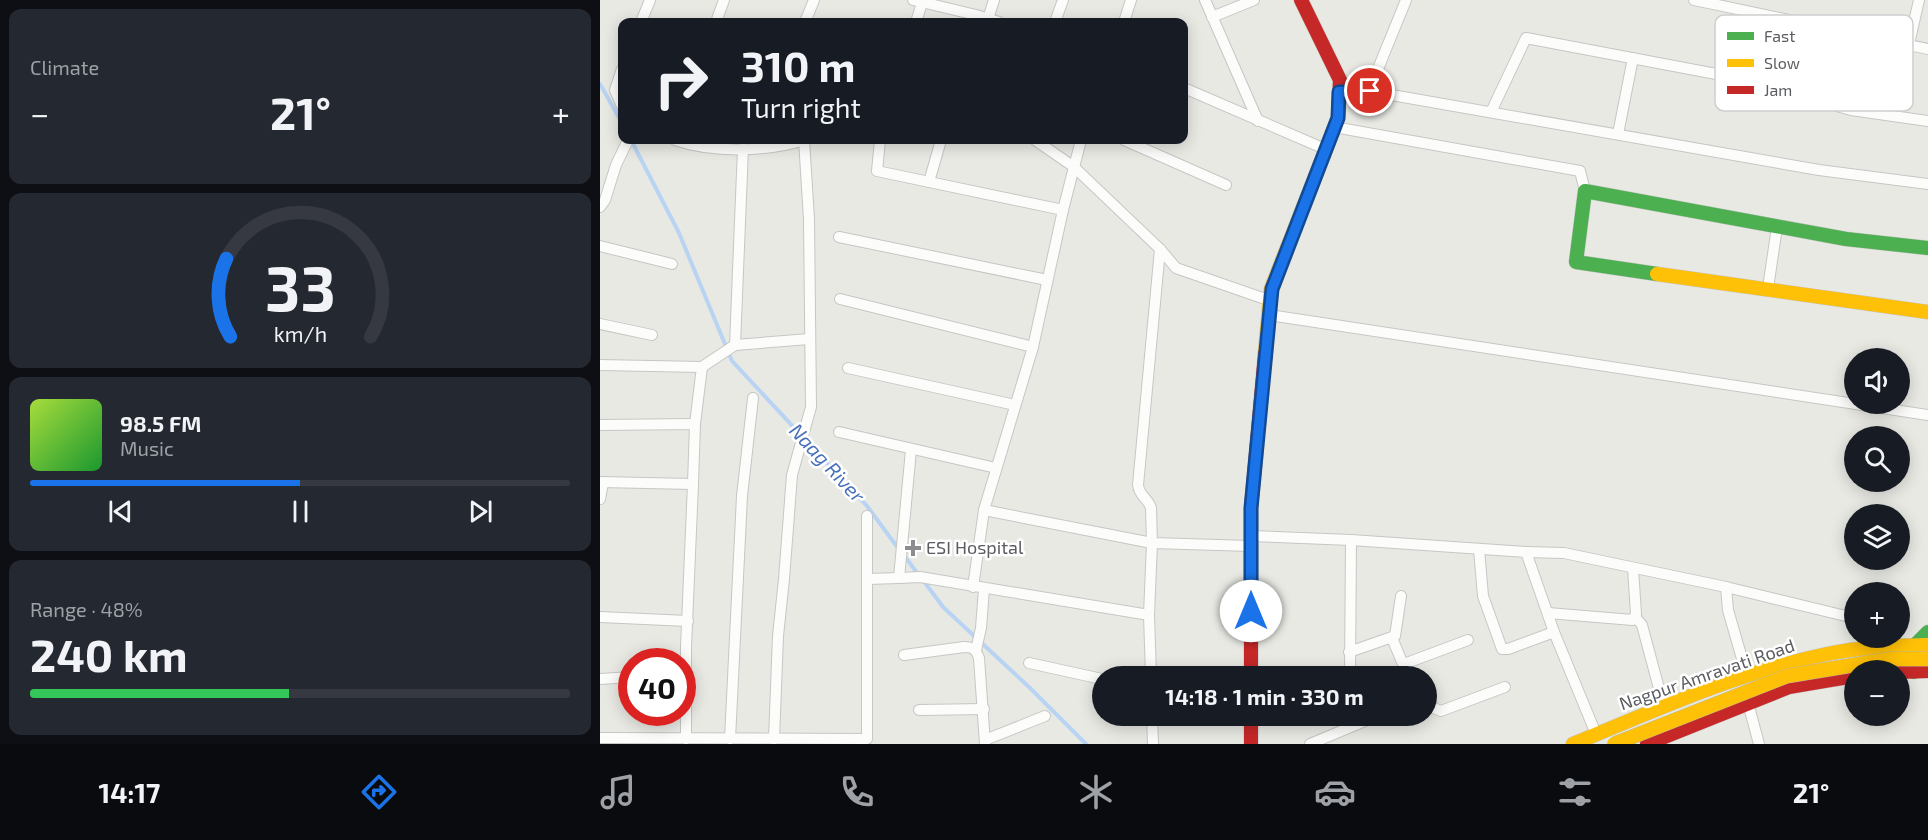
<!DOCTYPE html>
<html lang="en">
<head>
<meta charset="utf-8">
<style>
	:root { --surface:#171b24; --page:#242831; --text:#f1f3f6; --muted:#9ea1a6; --line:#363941; --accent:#1a73e8 }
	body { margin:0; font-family:"Exo 2",sans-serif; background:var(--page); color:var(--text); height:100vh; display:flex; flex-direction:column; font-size:22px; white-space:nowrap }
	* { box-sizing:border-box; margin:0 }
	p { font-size:20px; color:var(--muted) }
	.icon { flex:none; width:33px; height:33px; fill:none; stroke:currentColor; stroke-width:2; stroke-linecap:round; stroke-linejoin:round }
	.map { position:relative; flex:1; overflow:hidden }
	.panel { display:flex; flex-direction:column; gap:9px; padding:9px; background:#0d0f14; width:600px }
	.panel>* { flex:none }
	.guide { position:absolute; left:18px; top:18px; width:570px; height:126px; border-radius:12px; box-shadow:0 3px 15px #0003; background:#171b24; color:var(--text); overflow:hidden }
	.tools { position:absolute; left:1244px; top:348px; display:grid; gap:12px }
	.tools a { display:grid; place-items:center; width:66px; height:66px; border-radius:50%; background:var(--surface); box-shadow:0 3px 15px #0003; font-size:30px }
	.speed { position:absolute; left:18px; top:648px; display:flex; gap:12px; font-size:30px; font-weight:700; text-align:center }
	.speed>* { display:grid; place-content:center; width:78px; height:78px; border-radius:50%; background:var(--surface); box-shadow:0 3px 15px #0003; line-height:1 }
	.speed .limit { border:9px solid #d22; background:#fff; color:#111 }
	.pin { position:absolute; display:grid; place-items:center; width:51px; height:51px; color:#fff; margin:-26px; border:3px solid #fff; border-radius:50%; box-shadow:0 2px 6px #0007 }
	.me { position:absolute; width:66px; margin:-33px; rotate:0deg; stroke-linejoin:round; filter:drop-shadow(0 0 4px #0008) }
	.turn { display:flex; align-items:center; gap:21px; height:126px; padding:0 24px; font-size:27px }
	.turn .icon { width:78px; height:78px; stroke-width:2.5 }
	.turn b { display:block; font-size:42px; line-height:51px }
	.big { font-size:45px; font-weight:700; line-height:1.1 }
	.panel .tile { flex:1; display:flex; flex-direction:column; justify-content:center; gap:9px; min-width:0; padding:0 21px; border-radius:12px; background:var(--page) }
	.panel .dial { align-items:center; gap:0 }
	.dial svg { height:156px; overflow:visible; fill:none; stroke:var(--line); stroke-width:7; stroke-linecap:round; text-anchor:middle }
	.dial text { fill:var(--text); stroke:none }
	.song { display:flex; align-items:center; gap:18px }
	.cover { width:72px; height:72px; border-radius:9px; background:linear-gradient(135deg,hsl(80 70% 55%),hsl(130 70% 35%)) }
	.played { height:6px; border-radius:3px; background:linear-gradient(90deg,var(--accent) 50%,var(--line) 50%) }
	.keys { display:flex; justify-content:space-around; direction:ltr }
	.heat { display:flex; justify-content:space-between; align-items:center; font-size:33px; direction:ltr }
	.charge { height:9px; border-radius:4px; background:linear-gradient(90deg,#34c759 48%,var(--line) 0) }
	.trip { position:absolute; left:492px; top:666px; width:345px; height:60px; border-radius:30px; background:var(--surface); box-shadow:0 3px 15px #0003; font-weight:700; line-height:60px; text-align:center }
	.tabs { display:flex; height:96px; justify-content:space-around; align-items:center; background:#090b0e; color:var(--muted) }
	.tabs .icon { width:42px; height:42px }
	.tabs .active { color:var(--accent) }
	.tabs b { font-size:27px; color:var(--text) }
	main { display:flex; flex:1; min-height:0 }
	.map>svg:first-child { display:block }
</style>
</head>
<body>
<main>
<section class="panel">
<div class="tile"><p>Climate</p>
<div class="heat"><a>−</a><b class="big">21°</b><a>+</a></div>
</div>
<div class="tile dial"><svg viewBox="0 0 100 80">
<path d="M14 69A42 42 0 1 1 86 69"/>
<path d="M14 69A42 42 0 0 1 12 29" stroke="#1a73e8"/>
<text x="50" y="56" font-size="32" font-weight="700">33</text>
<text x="50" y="72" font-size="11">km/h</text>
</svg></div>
<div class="tile">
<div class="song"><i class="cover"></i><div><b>98.5 FM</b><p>Music</p></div></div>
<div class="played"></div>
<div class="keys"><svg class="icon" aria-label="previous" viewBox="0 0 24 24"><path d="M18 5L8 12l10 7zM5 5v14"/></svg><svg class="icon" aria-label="pause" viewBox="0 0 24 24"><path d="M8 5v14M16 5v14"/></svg><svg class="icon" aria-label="next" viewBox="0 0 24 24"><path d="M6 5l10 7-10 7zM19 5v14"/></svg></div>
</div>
<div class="tile"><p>Range · 48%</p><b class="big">240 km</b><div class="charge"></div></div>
</section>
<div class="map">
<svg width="1328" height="744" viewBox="0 0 1328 744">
	<rect width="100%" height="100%" fill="#e9e9e4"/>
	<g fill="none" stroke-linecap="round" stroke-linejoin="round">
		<!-- stream -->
		<g stroke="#b9d3f3" stroke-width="4">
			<polyline points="0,84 22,123"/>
			<polyline points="31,140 79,233 132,361 267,506 298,548"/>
			<polyline points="303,554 318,574"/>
			<polyline points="323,580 343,607 430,688 486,744"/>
		</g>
		<!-- street casing -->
		<g stroke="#c6c6c4" stroke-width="12">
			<g id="street">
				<polyline points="313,0 376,15 399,22"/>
				<polyline points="605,0 658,121"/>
				<polyline points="806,0 769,91 1219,170 1328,184"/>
				<polyline points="1094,0 1328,49"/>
				<polyline points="612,17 654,0"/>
				<polyline points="388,19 394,0"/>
				<polyline points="41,22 50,0"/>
				<polyline points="116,22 124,0"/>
				<polyline points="205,22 214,0"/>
				<polyline points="316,22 323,0"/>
				<polyline points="455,22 463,0"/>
				<polyline points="524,22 531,0"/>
				<polyline points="1309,44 1319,0"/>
				<polyline points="22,69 15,90 22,106"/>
				<polyline points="584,88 725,149"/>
				<polyline points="739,92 769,91"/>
				<polyline points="891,112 926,38 1132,77 1251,110 1328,121"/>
				<polyline points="734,127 980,171 985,191"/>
				<polyline points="1018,134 1033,58"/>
				<path d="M75,140C113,153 166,152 204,140"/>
				<polyline points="280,140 277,171 463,210 433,347 384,510 373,587"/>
				<polyline points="435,140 474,167 560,249 576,268 671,301"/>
				<polyline points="524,140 626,185"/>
				<polyline points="143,148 135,345 209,339"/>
				<polyline points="329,182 341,140"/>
				<polyline points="0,207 5,200 16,165 28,140"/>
				<polyline points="463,210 481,140"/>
				<polyline points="239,237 447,280"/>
				<polyline points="0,246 72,264"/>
				<path d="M560,249L538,485C539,496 548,498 551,508L552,543L651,546"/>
				<polyline points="1168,288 1177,227"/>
				<polyline points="240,299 433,347"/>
				<polyline points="669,315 1328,415"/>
				<polyline points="0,324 52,335"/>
				<polyline points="0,365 102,367"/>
				<polyline points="248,368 415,405"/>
				<polyline points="95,424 102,367 135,345"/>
				<polyline points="0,425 95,424 93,484"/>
				<polyline points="239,432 396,468"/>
				<polyline points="311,450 299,578 320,577 549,615"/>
				<polyline points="0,482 93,484 86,647 86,739"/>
				<polyline points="0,499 3,483"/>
				<polyline points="384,510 552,543 549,615 551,676"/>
				<polyline points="651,536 751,540 926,552 954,632 996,734"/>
				<polyline points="879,549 883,596 902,649 908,649 954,632"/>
				<polyline points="926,552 964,553 1126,587 1254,618"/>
				<polyline points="267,579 299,578"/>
				<polyline points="1126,587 1128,610 1147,676"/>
				<polyline points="948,613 1033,620 1036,614 1033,568"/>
				<polyline points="0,617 88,621"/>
				<polyline points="1035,617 1042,625 1064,707"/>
				<polyline points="792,638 802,662 804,664 868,640"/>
				<polyline points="376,650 381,628 384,589"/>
				<polyline points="749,652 795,636 801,596"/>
				<path d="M304,655L364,647C374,647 376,650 379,658L385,744"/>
				<polyline points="429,663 502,679"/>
				<polyline points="750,676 751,540"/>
				<polyline points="0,679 32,677"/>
				<polyline points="1148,703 1159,744"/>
				<polyline points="826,705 841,711 905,687"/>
				<polyline points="319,710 384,709"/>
				<polyline points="552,716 553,744"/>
				<polyline points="0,738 267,739 267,516"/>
				<polyline points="130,739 142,496 153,398"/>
				<polyline points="174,739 178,636 184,579 192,475 211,407 209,219 204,140"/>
				<polyline points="385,740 445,716"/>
				<polyline points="710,744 777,716"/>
			</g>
		</g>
		<!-- fast casing -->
		<g stroke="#c6c6c5" stroke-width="15">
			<g id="fast">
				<polyline points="1057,274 976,262 985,191 1246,239 1328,248"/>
				<polyline points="1314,672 1314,646 1328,632"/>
			</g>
		</g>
		<!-- slow casing -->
		<g stroke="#c6c6c5" stroke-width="15">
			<g id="slow">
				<polyline points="1057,274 1328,312"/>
				<polyline points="665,354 671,289 733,131"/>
				<path d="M973,744C1056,710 1139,672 1227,654C1260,647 1294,646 1327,645"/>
			</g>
		</g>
		<!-- jam casing -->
		<g stroke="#c6c6c5" stroke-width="15">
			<g id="jam">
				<polyline points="701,0 740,80 738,118 733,131"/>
				<polyline points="1299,672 1328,671"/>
				<polyline points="651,676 651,508 665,354"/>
				<polyline points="651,716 651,744"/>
				<polyline points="1047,744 1189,687 1254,676"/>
			</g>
		</g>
		<!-- street -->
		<use href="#street" stroke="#fcfcfb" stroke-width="10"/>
		<!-- fast -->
		<use href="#fast" stroke="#4caf50" stroke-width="14"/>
		<!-- slow -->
		<use href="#slow" stroke="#ffc107" stroke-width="14"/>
		<!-- jam -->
		<use href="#jam" stroke="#c62828" stroke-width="14"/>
		<!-- slow-bridge casing -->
		<g stroke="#beb794" stroke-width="15" stroke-linecap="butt">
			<polyline id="slow-bridge" points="1014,744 1187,676 1290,659 1328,659"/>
		</g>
		<!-- slow-bridge -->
		<use href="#slow-bridge" stroke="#ffc107" stroke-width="14"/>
	</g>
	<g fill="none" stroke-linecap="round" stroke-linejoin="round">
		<!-- route casing -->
		<g stroke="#114b97" stroke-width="15">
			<polyline id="route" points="651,611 651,508 672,289 738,118 739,92 770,91"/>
		</g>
		<!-- route -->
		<use href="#route" stroke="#1a73e8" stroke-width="10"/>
	</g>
	<!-- markers -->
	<path fill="#8c8d8f" stroke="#fff" stroke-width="2" d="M310 539h6v6h6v6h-6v6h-6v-6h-6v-6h6z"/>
	<g text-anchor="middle" stroke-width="5" stroke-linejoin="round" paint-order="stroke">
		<!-- poi labels -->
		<g font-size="18" fill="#5a5c61" stroke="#fff" text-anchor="start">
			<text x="326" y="554">ESI Hospital</text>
		</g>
		<!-- street labels -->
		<g font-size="18" fill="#5a5c61" stroke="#fff">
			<text transform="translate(1107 675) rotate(-19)" y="6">Nagpur Amravati Road</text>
		</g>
		<!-- water labels -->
		<g font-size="20" font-style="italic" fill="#4971ba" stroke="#fff">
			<text transform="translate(227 463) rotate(47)" y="7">Naag River</text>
		</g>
	</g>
	<!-- legend -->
	<rect x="1115" y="15" width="198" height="96" rx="9" fill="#fff" stroke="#ceced0" stroke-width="1.5"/>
	<rect x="1127" y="32" width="27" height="8" fill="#4caf50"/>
	<rect x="1127" y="59" width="27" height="8" fill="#ffc107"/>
	<rect x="1127" y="86" width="27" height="8" fill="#c62828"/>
	<g font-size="16" fill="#5a5c61">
		<text x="1164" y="42">Fast</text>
		<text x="1164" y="69">Slow</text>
		<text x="1164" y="96">Jam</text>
	</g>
</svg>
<div class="tools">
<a><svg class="icon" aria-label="sound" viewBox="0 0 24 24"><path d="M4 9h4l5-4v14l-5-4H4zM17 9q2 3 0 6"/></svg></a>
<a><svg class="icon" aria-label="search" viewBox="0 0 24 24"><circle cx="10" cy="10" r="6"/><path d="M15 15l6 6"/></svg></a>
<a><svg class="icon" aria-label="layers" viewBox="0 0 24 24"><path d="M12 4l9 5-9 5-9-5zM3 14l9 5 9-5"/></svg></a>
<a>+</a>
<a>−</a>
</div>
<div class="speed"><div class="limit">40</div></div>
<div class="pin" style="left:770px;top:91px;background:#d93025"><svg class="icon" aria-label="arrive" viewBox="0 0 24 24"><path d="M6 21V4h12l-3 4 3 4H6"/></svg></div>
<svg class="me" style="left:651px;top:611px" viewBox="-20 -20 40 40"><circle r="19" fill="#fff"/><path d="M0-13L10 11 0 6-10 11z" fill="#1a73e8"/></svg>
<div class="trip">14:18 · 1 min · 330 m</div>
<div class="guide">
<div class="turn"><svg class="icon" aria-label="right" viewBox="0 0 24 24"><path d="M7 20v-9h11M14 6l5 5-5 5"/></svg><div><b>310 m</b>Turn right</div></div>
</div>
</div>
</main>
<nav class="tabs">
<b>14:17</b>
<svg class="icon active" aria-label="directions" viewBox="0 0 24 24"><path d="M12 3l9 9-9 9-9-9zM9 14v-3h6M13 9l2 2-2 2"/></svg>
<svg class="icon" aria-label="music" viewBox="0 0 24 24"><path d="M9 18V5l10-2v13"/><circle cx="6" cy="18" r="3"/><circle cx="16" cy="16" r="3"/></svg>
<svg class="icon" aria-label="phone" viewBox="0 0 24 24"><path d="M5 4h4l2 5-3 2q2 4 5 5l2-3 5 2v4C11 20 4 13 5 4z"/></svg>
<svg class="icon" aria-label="climate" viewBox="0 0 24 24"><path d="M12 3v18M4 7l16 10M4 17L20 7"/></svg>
<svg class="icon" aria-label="car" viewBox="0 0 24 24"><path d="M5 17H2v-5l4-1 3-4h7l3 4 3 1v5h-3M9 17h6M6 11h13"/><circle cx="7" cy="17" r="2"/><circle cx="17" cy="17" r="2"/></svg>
<svg class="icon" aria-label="filters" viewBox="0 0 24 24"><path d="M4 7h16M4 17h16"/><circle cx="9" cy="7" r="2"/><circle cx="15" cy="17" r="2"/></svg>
<b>21°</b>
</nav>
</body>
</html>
